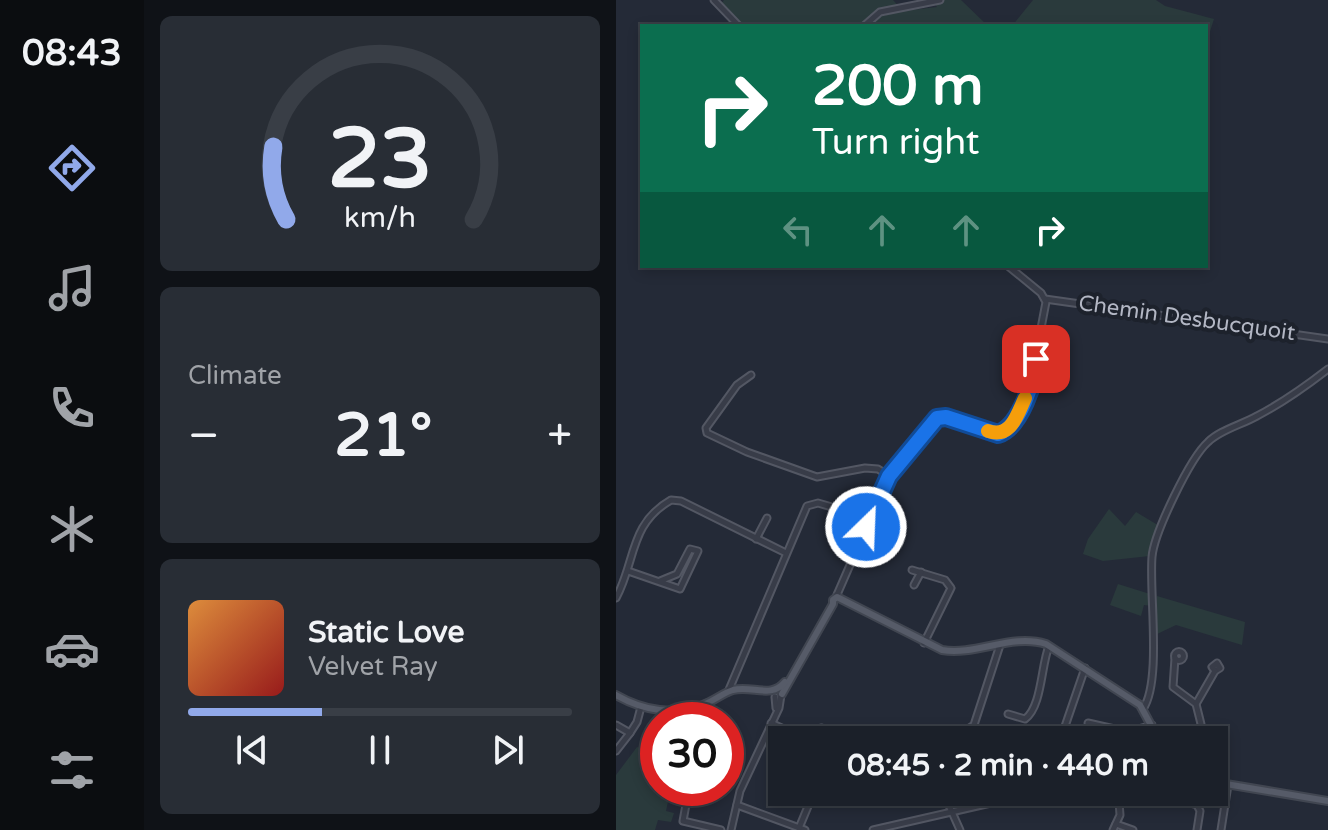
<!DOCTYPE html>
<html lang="en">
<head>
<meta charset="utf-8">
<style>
	:root { --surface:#1b2029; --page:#282d35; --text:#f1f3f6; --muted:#a0a3a8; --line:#393e46; --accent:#91a9ea }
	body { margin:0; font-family:"Varela Round",sans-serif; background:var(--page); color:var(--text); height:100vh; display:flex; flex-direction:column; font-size:30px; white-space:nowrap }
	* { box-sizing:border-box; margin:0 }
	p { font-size:26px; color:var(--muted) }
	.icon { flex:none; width:44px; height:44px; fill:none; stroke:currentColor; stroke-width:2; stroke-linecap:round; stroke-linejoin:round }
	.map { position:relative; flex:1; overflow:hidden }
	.sheet { display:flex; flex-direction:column; gap:16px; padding:16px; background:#0f1217; width:472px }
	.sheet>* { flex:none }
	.guide { position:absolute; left:24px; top:24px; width:568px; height:244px; border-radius:0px; box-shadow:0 4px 12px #0003,0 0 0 2px var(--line); background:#0b6e4f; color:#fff; overflow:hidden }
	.speed { position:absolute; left:24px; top:702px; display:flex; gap:16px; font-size:40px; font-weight:700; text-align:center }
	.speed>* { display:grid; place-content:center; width:104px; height:104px; border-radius:50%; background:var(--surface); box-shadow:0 4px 12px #0003,0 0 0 2px var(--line); line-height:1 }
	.speed .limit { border:12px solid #d22; background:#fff; color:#111 }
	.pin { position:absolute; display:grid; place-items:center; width:68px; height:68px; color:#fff; margin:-34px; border-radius:16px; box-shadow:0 4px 12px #0006 }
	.me { position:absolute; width:88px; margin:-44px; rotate:24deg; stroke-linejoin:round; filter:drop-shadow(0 0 6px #0008) }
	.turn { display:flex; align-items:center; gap:28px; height:168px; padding:0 40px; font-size:36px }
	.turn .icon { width:104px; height:104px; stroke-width:2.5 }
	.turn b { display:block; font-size:56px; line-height:68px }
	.lanes { display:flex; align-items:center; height:76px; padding:0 40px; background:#0003; justify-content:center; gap:40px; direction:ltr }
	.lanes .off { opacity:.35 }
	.big { font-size:60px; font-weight:700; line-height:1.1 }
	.sheet .card { flex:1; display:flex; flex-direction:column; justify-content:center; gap:12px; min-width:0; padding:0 28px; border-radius:12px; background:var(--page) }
	.sheet .dial { align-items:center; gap:0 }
	.dial svg { height:208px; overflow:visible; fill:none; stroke:var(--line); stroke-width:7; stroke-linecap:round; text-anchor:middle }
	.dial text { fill:var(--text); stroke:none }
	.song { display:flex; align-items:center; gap:24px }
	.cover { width:96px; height:96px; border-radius:12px; background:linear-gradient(135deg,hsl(30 70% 55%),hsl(0 70% 35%)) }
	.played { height:8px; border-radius:4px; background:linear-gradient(90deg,var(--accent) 35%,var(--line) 35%) }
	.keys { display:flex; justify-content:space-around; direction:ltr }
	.heat { display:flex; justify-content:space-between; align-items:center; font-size:44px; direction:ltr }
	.trip { position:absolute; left:152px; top:726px; width:460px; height:80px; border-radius:0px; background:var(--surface); box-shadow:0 4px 12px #0003,0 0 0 2px var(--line); font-weight:700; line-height:80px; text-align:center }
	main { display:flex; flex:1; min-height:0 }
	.tabs { display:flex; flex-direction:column; width:144px; justify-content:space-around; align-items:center; background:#0b0d10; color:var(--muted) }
	.tabs .icon { width:56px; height:56px }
	.tabs .current { color:var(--accent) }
	.tabs b { font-size:36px; color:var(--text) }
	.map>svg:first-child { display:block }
</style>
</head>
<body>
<main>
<nav class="tabs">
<b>08:43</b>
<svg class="icon current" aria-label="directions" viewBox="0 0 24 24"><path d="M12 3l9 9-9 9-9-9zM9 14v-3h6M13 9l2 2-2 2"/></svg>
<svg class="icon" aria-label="music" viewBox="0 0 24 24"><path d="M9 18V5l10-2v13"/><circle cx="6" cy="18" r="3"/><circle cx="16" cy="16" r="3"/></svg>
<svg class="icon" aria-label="phone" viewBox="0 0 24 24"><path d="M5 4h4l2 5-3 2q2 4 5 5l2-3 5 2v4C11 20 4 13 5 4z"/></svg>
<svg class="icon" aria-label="climate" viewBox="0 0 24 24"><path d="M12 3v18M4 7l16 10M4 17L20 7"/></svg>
<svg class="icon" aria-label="car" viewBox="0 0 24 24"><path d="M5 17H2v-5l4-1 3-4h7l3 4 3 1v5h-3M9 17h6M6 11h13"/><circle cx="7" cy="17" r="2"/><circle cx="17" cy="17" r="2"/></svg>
<svg class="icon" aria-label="filters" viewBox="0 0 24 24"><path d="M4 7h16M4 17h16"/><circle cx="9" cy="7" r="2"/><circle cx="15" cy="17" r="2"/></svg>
</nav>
<section class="sheet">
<div class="card dial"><svg viewBox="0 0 100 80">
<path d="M14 69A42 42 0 1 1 86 69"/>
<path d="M14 69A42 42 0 0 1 9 41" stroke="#91a9ea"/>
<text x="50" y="56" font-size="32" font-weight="700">23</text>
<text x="50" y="72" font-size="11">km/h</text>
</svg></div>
<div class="card"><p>Climate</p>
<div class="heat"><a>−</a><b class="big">21°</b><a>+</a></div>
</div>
<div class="card">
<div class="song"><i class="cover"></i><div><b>Static Love</b><p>Velvet Ray</p></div></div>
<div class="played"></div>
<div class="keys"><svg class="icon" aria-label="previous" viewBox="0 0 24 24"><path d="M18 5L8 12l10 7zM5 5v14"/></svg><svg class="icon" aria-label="pause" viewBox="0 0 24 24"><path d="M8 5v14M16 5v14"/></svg><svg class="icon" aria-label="next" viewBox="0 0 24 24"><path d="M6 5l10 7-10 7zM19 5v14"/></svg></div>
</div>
</section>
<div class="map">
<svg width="712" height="830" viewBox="0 0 712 830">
	<rect width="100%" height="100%" fill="#242a37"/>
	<!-- green -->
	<g fill="#2a3a3c">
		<polygon points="108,0 277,0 287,11 321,7 316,0 345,0 372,26 127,26 104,5"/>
		<polygon points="417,0 540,0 549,6 598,19 590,44 590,26 396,26"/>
		<polygon points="493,509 509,526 520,512 545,527 534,556 487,561 467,554 472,539"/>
		<polygon points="502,584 534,594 536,606 528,605 525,616 494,605"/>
		<polygon points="541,596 629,622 626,645 560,625 539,635"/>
		<polygon points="21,747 42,753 42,788 55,788 50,811 58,813 55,822 42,820 39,830 0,830 0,775"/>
	</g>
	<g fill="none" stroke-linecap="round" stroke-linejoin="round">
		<!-- minor casing -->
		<g stroke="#535763" stroke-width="9">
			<g id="minor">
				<polyline points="98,0 123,26"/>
				<polyline points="248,26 264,12 324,0"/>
				<polyline points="429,299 712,339"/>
				<polyline points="135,375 121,385 90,428 91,433 131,452 201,477 249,468 262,469 273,476"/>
				<polyline points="140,539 151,518"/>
				<polyline points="296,570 329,580 335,588 308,643"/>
				<polyline points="12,571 64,589 82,551 74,549 61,574 44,581"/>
				<polyline points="298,585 305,572"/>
				<polyline points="220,597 272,478 320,419 330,417 384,434 395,425 414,386 430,302 425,293 392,266"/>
				<path d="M0,598C20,561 13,524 55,500L65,501L170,553"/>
				<circle cx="563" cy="656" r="4.5"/>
				<polyline points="559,658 557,687 580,704"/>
				<polygon points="601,663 604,668 599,671 596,667"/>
				<polyline points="112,692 191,506 202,503 254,518"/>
				<polyline points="159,697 160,708"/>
				<path d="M527,709C546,681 533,593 536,557C538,533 574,458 592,442C604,430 625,425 641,416C666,403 690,386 712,369"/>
				<path d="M392,714L409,719C426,707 425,665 433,646"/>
				<polyline points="90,720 91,703"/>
				<polyline points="155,723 179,734 206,728 232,740"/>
				<polyline points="472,723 512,732 536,725"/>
				<polyline points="0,725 14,733 21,722 25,707"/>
				<polyline points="446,735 469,668"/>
				<polyline points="335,740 358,725 384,645"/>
				<polyline points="578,740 585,724 580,704 599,671"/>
				<polyline points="0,751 14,733"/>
				<polyline points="73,788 67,821 105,830"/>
				<polyline points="327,792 344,830"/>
				<polyline points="470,792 506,802 528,792"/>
				<polyline points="535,792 581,805 584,811 581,830"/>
				<polyline points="121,805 189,830"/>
				<polyline points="500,824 517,830"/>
				<polyline points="183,828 198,792"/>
				<polyline points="115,830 124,791 163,708 165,695"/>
				<polyline points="257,830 423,792"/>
				<polyline points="497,830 504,815 503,802"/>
				<polyline points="605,830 612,785"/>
			</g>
		</g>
		<!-- major casing -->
		<g stroke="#414651" stroke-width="10">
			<g id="major">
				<path d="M166,694L217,604V600L221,597L326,650C360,656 396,633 430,644L524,705L543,740"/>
				<path d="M0,695C26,710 60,717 89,704C99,700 107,693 117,690C136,685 155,699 169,682"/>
				<polyline points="598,782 712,801"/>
			</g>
		</g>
		<!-- minor -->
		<use href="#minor" stroke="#383c48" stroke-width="5"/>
		<!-- major -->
		<use href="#major" stroke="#565b68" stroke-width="6"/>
	</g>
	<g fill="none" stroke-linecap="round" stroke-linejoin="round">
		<!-- route casing -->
		<g stroke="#114b97" stroke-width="20">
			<path id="route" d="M250,527L273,476L321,418L330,417L382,434C404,427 419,381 420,359"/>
		</g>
		<!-- route -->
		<use href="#route" stroke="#1a73e8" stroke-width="14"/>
		<!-- slow -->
		<path stroke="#f59e0b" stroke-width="14" d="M372,431C395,439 401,415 409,398"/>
	</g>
	<g text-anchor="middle" stroke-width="8" stroke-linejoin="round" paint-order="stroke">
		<!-- street labels -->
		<g font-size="22" fill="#b3b7c4" stroke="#1d222c">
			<text transform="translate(571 317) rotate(8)" y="8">Chemin Desbucquoit</text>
		</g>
	</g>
</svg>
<div class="speed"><div class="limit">30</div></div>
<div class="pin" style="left:420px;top:359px;background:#d93025"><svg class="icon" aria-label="arrive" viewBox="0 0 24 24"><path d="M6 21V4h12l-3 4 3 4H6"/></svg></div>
<svg class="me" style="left:250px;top:527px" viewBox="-20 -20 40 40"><circle r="17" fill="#1a73e8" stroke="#fff" stroke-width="3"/><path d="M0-11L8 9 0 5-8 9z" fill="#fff"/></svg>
<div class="trip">08:45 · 2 min · 440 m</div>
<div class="guide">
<div class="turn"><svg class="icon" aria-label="right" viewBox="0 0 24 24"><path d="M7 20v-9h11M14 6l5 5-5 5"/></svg><div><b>200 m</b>Turn right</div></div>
<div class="lanes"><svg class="icon off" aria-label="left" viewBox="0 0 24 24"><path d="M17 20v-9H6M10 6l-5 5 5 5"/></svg><svg class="icon off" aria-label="ahead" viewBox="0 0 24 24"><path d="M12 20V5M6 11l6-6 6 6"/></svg><svg class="icon off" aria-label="ahead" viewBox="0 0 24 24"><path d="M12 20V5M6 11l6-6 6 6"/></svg><svg class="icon" aria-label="right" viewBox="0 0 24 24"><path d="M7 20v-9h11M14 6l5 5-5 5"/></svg></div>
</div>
</div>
</main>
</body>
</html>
